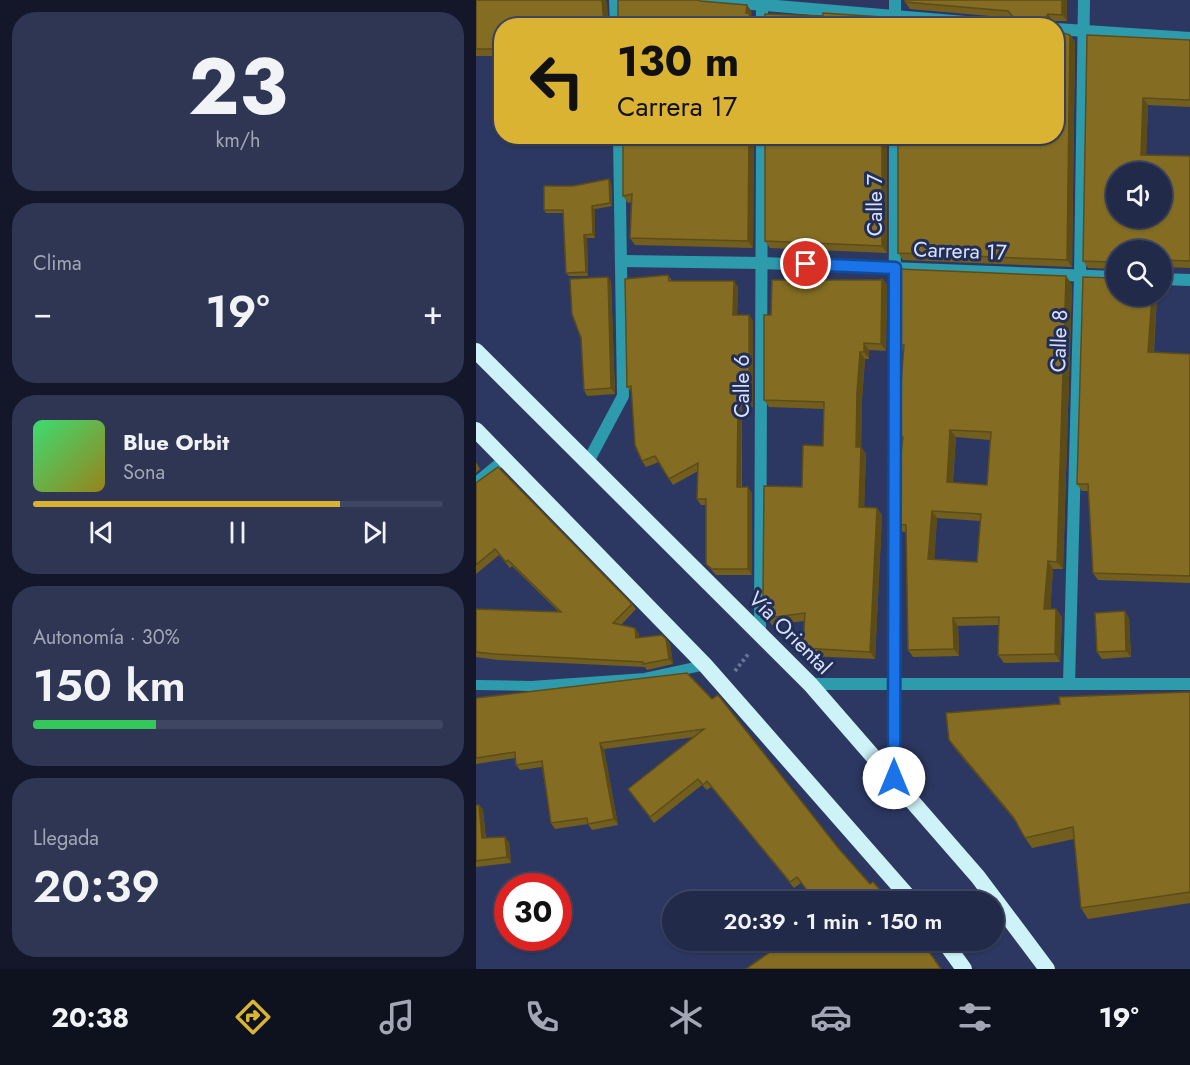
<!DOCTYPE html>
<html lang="es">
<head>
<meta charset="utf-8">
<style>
	:root { --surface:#222a4a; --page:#2e3654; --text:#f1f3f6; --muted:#a2a7b5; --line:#3f4662; --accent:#dab333 }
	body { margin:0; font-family:Jost,sans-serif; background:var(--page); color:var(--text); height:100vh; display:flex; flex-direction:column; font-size:22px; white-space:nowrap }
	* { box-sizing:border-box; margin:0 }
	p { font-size:20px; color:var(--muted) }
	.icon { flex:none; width:33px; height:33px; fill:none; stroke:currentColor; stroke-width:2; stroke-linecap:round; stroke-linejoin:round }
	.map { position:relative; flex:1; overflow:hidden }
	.sheet { display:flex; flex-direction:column; gap:12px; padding:12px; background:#131729; width:476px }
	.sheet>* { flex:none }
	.guide { position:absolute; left:18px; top:18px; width:570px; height:126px; border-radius:24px; box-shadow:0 2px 4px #0004,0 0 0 2px var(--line); background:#dab333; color:#111; overflow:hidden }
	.fabs { position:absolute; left:630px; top:162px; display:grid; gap:12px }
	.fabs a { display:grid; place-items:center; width:66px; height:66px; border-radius:50%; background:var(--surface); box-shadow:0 2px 4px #0004,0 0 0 2px var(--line); font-size:30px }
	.speed { position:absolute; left:18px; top:873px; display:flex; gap:12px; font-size:30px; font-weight:700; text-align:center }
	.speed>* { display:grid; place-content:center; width:78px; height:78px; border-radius:50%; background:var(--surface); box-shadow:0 2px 4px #0004,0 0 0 2px var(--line); line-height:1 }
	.speed .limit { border:9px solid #d22; background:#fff; color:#111 }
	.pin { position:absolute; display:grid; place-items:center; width:51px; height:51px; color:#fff; margin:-26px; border:3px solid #fff; border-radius:50%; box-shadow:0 2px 6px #0007 }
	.me { position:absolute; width:66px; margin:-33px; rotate:0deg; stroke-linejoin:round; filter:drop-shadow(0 0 4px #0008) }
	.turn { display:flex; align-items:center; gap:21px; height:126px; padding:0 24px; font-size:27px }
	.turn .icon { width:78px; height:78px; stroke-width:2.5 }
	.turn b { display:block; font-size:42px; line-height:51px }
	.big { font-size:45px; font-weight:600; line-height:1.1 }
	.sheet .tile { flex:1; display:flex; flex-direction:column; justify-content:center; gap:9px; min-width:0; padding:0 21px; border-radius:24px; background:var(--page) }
	.sheet .dial { align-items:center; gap:0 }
	.dial b { font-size:78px; line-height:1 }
	.song { display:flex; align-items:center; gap:18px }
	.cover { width:72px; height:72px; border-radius:9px; background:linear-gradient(135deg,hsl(140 70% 55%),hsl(50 70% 35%)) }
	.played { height:6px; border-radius:3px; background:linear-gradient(90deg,var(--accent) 75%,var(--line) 75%) }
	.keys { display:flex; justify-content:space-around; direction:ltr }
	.heat { display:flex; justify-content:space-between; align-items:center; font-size:33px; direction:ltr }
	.charge { height:9px; border-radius:4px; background:linear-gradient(90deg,#34c759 30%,var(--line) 0) }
	.trip { position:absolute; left:186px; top:891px; width:342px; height:60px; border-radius:30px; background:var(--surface); box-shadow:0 2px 4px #0004,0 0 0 2px var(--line); font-weight:600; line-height:60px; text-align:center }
	.tabs { display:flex; height:96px; justify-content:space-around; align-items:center; background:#0e111e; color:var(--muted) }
	.tabs .icon { width:42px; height:42px }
	.tabs .selected { color:var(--accent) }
	.tabs b { font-size:27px; color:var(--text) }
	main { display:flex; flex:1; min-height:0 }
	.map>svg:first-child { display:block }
</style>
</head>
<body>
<main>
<section class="sheet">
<div class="tile dial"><b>23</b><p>km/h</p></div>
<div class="tile"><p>Clima</p>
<div class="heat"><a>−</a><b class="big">19°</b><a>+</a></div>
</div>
<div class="tile">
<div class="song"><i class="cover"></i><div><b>Blue Orbit</b><p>Sona</p></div></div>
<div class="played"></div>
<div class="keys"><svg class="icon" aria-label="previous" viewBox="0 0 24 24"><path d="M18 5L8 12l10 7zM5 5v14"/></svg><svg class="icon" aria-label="pause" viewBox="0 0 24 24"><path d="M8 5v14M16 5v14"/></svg><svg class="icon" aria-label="next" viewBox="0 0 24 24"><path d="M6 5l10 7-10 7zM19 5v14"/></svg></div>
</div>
<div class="tile"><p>Autonomía · 30%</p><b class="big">150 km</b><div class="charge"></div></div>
<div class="tile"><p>Llegada</p><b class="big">20:39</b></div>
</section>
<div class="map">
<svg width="715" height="969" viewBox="0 0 715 969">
	<rect width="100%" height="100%" fill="#2d3862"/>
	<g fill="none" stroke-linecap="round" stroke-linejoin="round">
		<!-- path -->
		<polyline stroke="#697398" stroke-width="4" stroke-dasharray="3 3" stroke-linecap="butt" points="259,671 273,653"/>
		<!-- service -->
		<g stroke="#2e9bad" stroke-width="10">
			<polyline points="0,482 29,458"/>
			<polyline points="0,685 55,686 169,678 229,665"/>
		</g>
		<!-- minor -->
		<g stroke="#2e9bad" stroke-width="12">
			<polyline points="139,0 140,26"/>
			<polyline points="230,0 536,26"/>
			<polyline points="286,0 286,26"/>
			<polyline points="419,26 419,0"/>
			<polyline points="580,29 715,38"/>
			<polyline points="146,261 286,263 640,277"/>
			<polyline points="686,279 715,280"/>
			<polyline points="113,460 147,396 143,136"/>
			<polyline points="284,636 286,136"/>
			<polyline points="334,684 715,684"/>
			<polyline points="593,684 604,276 608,0"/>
			<polyline points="418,778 419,136"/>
		</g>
		<!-- trunk -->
		<g stroke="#cdf2f8" stroke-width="16">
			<polyline points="0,351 334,684 502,877 571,969"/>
			<polyline points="0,430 229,665 437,902"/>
			<polyline points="467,940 488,969"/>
		</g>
	</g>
	<!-- wall -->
	<g fill="#725e1e" fill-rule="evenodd">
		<polygon points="0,0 129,0 131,3 132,26 26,26 26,56 0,56"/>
		<polygon points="429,0 591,0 591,21 577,21 574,26 535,26 539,20 537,18 434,9 429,2"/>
		<polygon points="594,35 599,42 596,267 427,260 422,253"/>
		<polygon points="611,35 714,40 714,107 672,105 670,155 714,156 714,268 686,267 686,250 640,250 640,269 612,268 607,261"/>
		<polygon points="147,136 278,136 277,248 159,245 154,238 155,202 152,203 147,196"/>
		<polygon points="289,136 411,136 411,253 294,248 289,241"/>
		<polygon points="135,182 136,206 119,209 119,238 111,238 112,276 93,276 90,273 87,213 70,213 68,210 97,186"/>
		<polygon points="192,275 196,281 258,281 262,287 261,315 273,315 277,321 277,407 266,406 266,487 276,493 276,575 240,575 230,564 230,505 225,505 221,499 222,471 197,485 183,462 170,467 166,461 156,392 151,387"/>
		<polygon points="132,277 135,282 139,394 111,396 108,390"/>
		<polygon points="406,278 411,285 410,351 393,350 393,359 389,359 386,399 385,447 390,454 388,508 406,515 399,659 332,656 327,648 328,621 296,625 291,618 326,487 347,446 348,409 293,407 288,400 295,315 405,280"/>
		<polygon points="635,278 640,296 681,296 678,352 714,354 714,583 622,580 617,573 613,491 606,491 601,484"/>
		<path d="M596,284L587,569H577L574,609H580L586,617L584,662L528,663L522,655L523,625L482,626L483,656L437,657L432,650L430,532H427L421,524L426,442L421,435L428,352L422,345ZM480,437L514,440L511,485L477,482ZM461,518L504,521L501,562L458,559Z"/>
		<polygon points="0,462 4,469 0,473"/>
		<polygon points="0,483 156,604 160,609 145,625 159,628 163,634 163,638 190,639 194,644 197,664 171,670 169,667 22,660 0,657 0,609 83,612 36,566 34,568 23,555 0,574"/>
		<polygon points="653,618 655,657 626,659 621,652"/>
		<polygon points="211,673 394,884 415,902 340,902 325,883 318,888 235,787 231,790 226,785 178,823 156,795 219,737 128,749 142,825 116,830 112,824 79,829 75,823 66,767 44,770 40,765 39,758 0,764 0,698"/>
		<polygon points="714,692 714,903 612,919 605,908 598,839 556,848 549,838 541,823 480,750 473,740"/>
		<polygon points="0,805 3,805 7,810 10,838 33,842 35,863 0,867"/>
	</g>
	<!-- shaded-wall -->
	<g fill="#5c4c18">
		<polygon points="126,0 129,0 131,3 132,26 128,23"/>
		<polygon points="586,0 591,0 591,21 586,15"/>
		<polygon points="271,5 276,12 275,17 278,20 278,26 276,26 274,23 270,13"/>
		<polygon points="572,14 577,21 574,26 569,26 567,21"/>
		<polygon points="594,35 599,42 596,267 591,260"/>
		<polygon points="667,98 672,105 670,162 665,155"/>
		<polygon points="273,136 278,136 277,248 272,241"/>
		<polygon points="406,136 411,136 411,253 406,246"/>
		<polygon points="133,179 135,182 136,206 134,203"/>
		<polygon points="116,206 119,209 119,238 117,234"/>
		<polygon points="108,235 111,238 112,276 110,272"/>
		<polygon points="590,276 596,284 587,569 581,562"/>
		<polygon points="132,277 135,282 139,394 135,388"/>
		<polygon points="406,278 411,285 410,351 405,344"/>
		<polygon points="258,281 262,287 261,321 257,315"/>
		<polygon points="676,296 681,296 677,359 672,352"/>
		<polygon points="273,315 277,321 277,407 273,401"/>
		<polygon points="388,343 393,350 393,359 388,352"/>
		<polygon points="384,352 389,359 386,399 385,454 380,447 381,392"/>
		<polygon points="262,400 266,406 265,493 261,487"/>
		<polygon points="474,430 480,437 476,489 471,482"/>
		<polygon points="385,447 390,454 388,514 383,507"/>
		<polygon points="272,487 276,493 276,575 272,569"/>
		<polygon points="401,508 406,515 399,659 394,652"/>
		<polygon points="456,511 461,518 458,567 452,559"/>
		<polygon points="572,561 577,569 574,617 568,609"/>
		<polygon points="580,609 586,617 584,662 579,654"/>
		<polygon points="649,611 653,618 655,657 650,651"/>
		<polygon points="477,618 482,626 483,656 478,649"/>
		<polygon points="159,628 163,634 164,643 160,638"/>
		<polygon points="190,639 194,644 197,664 193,659"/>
		<polygon points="124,743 128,749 142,825 138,819"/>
		<polygon points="3,805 7,810 10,843 6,838"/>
		<polygon points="29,837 33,842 35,863 31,857"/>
	</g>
	<!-- building -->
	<g fill="#846d23" stroke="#5c4c18" stroke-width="1.5" fill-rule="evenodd">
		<polygon points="0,0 126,0 128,23 132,26 26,26 26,49 0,49"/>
		<polygon points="142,0 223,0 224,1 271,5 270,13 273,13 274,23 277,26 138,26 142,23"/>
		<polygon points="429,0 586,0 586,15 572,14 567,21 569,26 535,26 539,19 532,11 429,2"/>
		<polygon points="347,13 406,17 407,24 411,26 281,26 288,24 289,14 347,16"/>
		<polygon points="422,18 519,26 417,26 421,24"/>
		<polygon points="580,31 594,35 591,260 422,253 422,136 580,136"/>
		<path d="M611,35L714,40V100L667,98L665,155L714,156V261L686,260V250H640V267L636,262L607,261ZM640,172H686V218H640Z"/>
		<polygon points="147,136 273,136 272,241 154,238 156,194 147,196"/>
		<polygon points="289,136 406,136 406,246 289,241"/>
		<polygon points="133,179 134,203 116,206 117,234 108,235 110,272 90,273 87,210 68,210 68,186 97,186"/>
		<path d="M422,269L590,276L581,562L572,561L568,609H580L579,654L522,655L523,617L477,618L478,649L432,650L430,525L421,524V485L427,437L421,435L428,345H422ZM474,430L515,432L511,485L471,482ZM456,511L505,514L501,562L452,559Z"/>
		<polygon points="192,275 193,281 258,281 257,315 273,315 273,401 262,400 261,487 272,487 272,569 236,569 230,564 230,499 221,499 222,463 193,479 179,456 166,461 159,445 155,386 151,387 149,279"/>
		<polygon points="640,275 640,296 676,296 672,352 714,354 714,576 617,573 612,484 601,484 607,277 635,278"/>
		<polygon points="132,277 135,388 108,390 105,338 96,314 94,279"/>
		<polygon points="406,278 405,344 388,343 388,352 384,352 381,392 380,447 385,447 383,507 401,508 394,652 327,648 329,613 291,618 287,594 288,486 326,487 327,445 347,446 348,402 288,400 288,315 295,315 296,280 405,280"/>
		<polygon points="22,467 156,604 137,623 159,628 160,638 186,635 190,639 193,659 167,664 167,662 18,654 0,652 0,609 85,612 32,560 30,562 19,549 0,565 0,483"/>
		<polygon points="649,611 650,651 621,652 619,613"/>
		<polygon points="211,673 236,699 242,695 363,849 394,884 397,882 415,902 340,902 321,877 314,882 231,781 227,785 222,779 174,817 152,789 228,729 124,743 138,819 112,824 111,818 75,823 66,761 40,765 39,752 0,758 0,698"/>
		<polygon points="714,692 714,892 605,908 597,827 549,838 538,818 473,740 470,713 584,704 583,697"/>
		<polygon points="0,805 3,805 6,838 29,837 31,857 0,861"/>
		<polygon points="311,940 445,940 465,969 270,969"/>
	</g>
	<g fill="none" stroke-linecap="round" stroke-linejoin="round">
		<!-- route casing -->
		<g stroke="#114b97" stroke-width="15">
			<polyline id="route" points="330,264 419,268 418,778"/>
		</g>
		<!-- route -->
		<use href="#route" stroke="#1a73e8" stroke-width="10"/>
	</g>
	<g text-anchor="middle" stroke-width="6" stroke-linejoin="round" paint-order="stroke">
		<!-- street labels -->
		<g font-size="21" fill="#d8e1fb" stroke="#232e56">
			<text transform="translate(399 205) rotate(-90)" y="7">Calle 7</text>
			<text transform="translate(484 251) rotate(2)" y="7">Carrera 17</text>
			<text transform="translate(583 341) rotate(-88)" y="7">Calle 8</text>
			<text transform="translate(266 386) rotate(-90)" y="7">Calle 6</text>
			<text transform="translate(314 633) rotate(45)" y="7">Vía Oriental</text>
		</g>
	</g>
</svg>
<div class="fabs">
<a><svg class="icon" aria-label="sound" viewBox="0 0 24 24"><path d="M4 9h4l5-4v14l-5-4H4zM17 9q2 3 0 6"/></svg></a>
<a><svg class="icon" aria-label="search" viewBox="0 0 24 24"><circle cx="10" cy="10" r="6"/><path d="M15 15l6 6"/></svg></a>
</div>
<div class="speed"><div class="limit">30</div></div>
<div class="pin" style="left:330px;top:264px;background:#d93025"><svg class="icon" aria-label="arrive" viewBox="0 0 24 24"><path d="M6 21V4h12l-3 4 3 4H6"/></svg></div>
<svg class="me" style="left:418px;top:778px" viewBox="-20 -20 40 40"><circle r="19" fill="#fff"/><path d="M0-13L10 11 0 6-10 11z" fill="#1a73e8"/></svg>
<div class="trip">20:39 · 1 min · 150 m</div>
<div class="guide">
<div class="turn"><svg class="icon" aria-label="left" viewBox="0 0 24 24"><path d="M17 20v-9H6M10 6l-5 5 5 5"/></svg><div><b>130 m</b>Carrera 17</div></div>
</div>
</div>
</main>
<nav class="tabs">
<b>20:38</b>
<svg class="icon selected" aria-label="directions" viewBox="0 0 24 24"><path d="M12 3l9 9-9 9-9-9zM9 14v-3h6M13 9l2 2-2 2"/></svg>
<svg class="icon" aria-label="music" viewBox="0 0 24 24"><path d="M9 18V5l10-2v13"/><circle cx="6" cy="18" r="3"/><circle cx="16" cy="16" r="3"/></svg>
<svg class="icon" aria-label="phone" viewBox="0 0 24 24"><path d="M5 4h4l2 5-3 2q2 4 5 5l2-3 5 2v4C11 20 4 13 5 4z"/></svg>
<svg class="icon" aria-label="climate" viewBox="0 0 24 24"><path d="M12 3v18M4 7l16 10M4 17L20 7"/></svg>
<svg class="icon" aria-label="car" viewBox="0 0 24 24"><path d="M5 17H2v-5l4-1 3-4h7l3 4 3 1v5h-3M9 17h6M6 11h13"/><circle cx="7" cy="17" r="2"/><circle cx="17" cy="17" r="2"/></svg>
<svg class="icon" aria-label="filters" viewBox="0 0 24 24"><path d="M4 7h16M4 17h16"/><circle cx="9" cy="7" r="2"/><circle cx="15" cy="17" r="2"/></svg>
<b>19°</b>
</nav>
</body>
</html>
